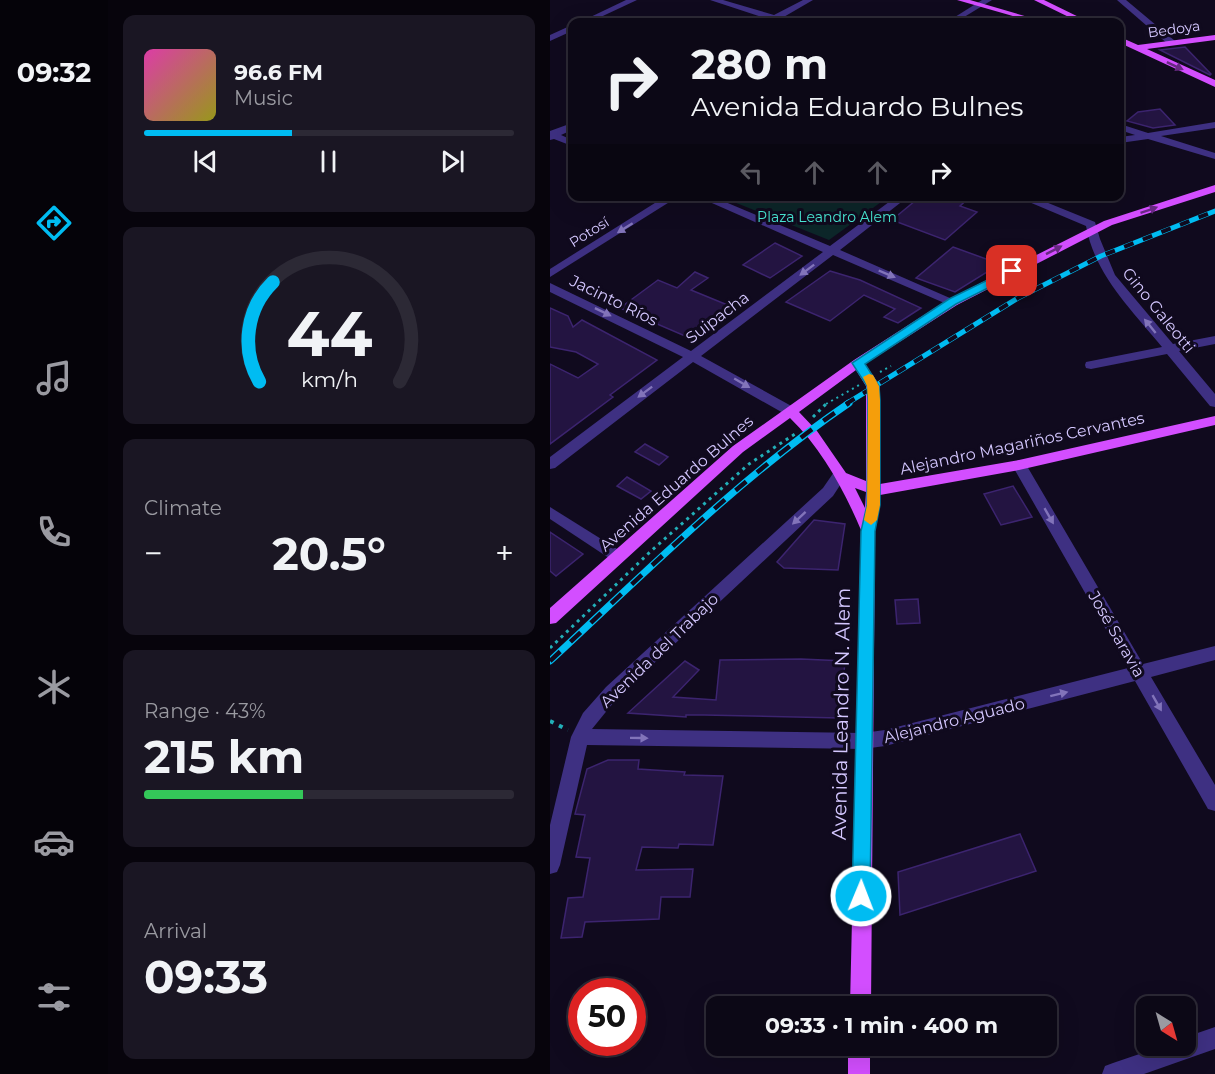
<!DOCTYPE html>
<html lang="en">
<head>
<meta charset="utf-8">
<style>
	:root { --surface:#0c0816; --page:#1a1623; --text:#f1f3f6; --muted:#9a9aa1; --line:#2c2935; --accent:#00bcf2 }
	body { margin:0; font-family:Montserrat,sans-serif; background:var(--page); color:var(--text); height:100vh; display:flex; flex-direction:column; font-size:22px; white-space:nowrap }
	* { box-sizing:border-box; margin:0 }
	p { font-size:20px; color:var(--muted) }
	.icon { flex:none; width:33px; height:33px; fill:none; stroke:currentColor; stroke-width:2; stroke-linecap:round; stroke-linejoin:round }
	.map { position:relative; flex:1; overflow:hidden }
	.drawer { display:flex; flex-direction:column; gap:15px; padding:15px; background:#07040c; width:442px }
	.drawer>* { flex:none }
	.top-card { position:absolute; left:18px; top:18px; width:556px; height:183px; border-radius:12px; box-shadow:0 6px 24px #0002,0 0 0 2px var(--line); background:#0c0816; color:var(--text); overflow:hidden }
	.needle { width:39px; rotate:143deg }
	.fabs { position:absolute; left:586px; top:996px; display:grid; gap:12px }
	.fabs a { display:grid; place-items:center; width:60px; height:60px; border-radius:12px; background:var(--surface); box-shadow:0 6px 24px #0002,0 0 0 2px var(--line); font-size:30px }
	.speed { position:absolute; left:18px; top:978px; display:flex; gap:12px; font-size:30px; font-weight:700; text-align:center }
	.speed>* { display:grid; place-content:center; width:78px; height:78px; border-radius:50%; background:var(--surface); box-shadow:0 6px 24px #0002,0 0 0 2px var(--line); line-height:1 }
	.speed .limit { border:9px solid #d22; background:#fff; color:#111 }
	.pin { position:absolute; display:grid; place-items:center; width:51px; height:51px; color:#fff; margin:-26px; border-radius:12px; box-shadow:0 3px 9px #0006 }
	.me { position:absolute; width:66px; margin:-33px; rotate:1deg; stroke-linejoin:round; filter:drop-shadow(0 0 4px #0008) }
	.turn { display:flex; align-items:center; gap:21px; height:126px; padding:0 24px; font-size:27px }
	.turn .icon { width:78px; height:78px; stroke-width:2.5 }
	.turn b { display:block; font-size:42px; line-height:51px }
	.lanes { display:flex; align-items:center; height:57px; padding:0 24px; background:#0003; justify-content:center; gap:30px; direction:ltr }
	.lanes .off { opacity:.35 }
	.big { font-size:45px; font-weight:700; line-height:1.1 }
	.drawer .tile { flex:1; display:flex; flex-direction:column; justify-content:center; gap:9px; min-width:0; padding:0 21px; border-radius:12px; background:var(--page) }
	.drawer .dial { align-items:center; gap:0 }
	.dial svg { height:156px; overflow:visible; fill:none; stroke:var(--line); stroke-width:7; stroke-linecap:round; text-anchor:middle }
	.dial text { fill:var(--text); stroke:none }
	.song { display:flex; align-items:center; gap:18px }
	.cover { width:72px; height:72px; border-radius:9px; background:linear-gradient(135deg,hsl(320 70% 55%),hsl(60 70% 35%)) }
	.played { height:6px; border-radius:3px; background:linear-gradient(90deg,var(--accent) 40%,var(--line) 40%) }
	.keys { display:flex; justify-content:space-around; direction:ltr }
	.heat { display:flex; justify-content:space-between; align-items:center; font-size:33px; direction:ltr }
	.charge { height:9px; border-radius:4px; background:linear-gradient(90deg,#34c759 43%,var(--line) 0) }
	.trip { position:absolute; left:156px; top:996px; width:351px; height:60px; border-radius:12px; background:var(--surface); box-shadow:0 6px 24px #0002,0 0 0 2px var(--line); font-weight:700; line-height:60px; text-align:center }
	main { display:flex; flex:1; min-height:0 }
	.tab-bar { display:flex; flex-direction:column; width:108px; justify-content:space-around; align-items:center; background:#050309; color:var(--muted) }
	.tab-bar .icon { width:42px; height:42px }
	.tab-bar .selected { color:var(--accent) }
	.tab-bar b { font-size:27px; color:var(--text) }
	.map>svg:first-child { display:block }
</style>
</head>
<body>
<main>
<nav class="tab-bar">
<b>09:32</b>
<svg class="icon selected" aria-label="directions" viewBox="0 0 24 24"><path d="M12 3l9 9-9 9-9-9zM9 14v-3h6M13 9l2 2-2 2"/></svg>
<svg class="icon" aria-label="music" viewBox="0 0 24 24"><path d="M9 18V5l10-2v13"/><circle cx="6" cy="18" r="3"/><circle cx="16" cy="16" r="3"/></svg>
<svg class="icon" aria-label="phone" viewBox="0 0 24 24"><path d="M5 4h4l2 5-3 2q2 4 5 5l2-3 5 2v4C11 20 4 13 5 4z"/></svg>
<svg class="icon" aria-label="climate" viewBox="0 0 24 24"><path d="M12 3v18M4 7l16 10M4 17L20 7"/></svg>
<svg class="icon" aria-label="car" viewBox="0 0 24 24"><path d="M5 17H2v-5l4-1 3-4h7l3 4 3 1v5h-3M9 17h6M6 11h13"/><circle cx="7" cy="17" r="2"/><circle cx="17" cy="17" r="2"/></svg>
<svg class="icon" aria-label="filters" viewBox="0 0 24 24"><path d="M4 7h16M4 17h16"/><circle cx="9" cy="7" r="2"/><circle cx="15" cy="17" r="2"/></svg>
</nav>
<section class="drawer">
<div class="tile">
<div class="song"><i class="cover"></i><div><b>96.6 FM</b><p>Music</p></div></div>
<div class="played"></div>
<div class="keys"><svg class="icon" aria-label="previous" viewBox="0 0 24 24"><path d="M18 5L8 12l10 7zM5 5v14"/></svg><svg class="icon" aria-label="pause" viewBox="0 0 24 24"><path d="M8 5v14M16 5v14"/></svg><svg class="icon" aria-label="next" viewBox="0 0 24 24"><path d="M6 5l10 7-10 7zM19 5v14"/></svg></div>
</div>
<div class="tile dial"><svg viewBox="0 0 100 80">
<path d="M14 69A42 42 0 1 1 86 69"/>
<path d="M14 69A42 42 0 0 1 21 18" stroke="#00bcf2"/>
<text x="50" y="56" font-size="32" font-weight="700">44</text>
<text x="50" y="72" font-size="11">km/h</text>
</svg></div>
<div class="tile"><p>Climate</p>
<div class="heat"><a>−</a><b class="big">20.5°</b><a>+</a></div>
</div>
<div class="tile"><p>Range · 43%</p><b class="big">215 km</b><div class="charge"></div></div>
<div class="tile"><p>Arrival</p><b class="big">09:33</b></div>
</section>
<div class="map">
<svg width="665" height="1074" viewBox="0 0 665 1074">
	<rect width="100%" height="100%" fill="#100a1e"/>
	<!-- green -->
	<polygon fill="#0c2629" points="171,197 338,197 279,240"/>
	<!-- building -->
	<g fill="#231441" stroke="#3c246f" stroke-width="1.5">
		<polygon points="635,47 661,74 660,75 610,50"/>
		<polygon points="610,109 625,125 603,128 577,121 588,112"/>
		<polygon points="371,196 421,196 410,206 427,212 395,240 342,220"/>
		<polygon points="225,243 252,256 220,278 193,265"/>
		<polygon points="403,247 450,264 405,292 366,278"/>
		<polygon points="280,271 310,280 371,308 348,323 334,317 345,309 314,295 280,321 236,302"/>
		<polygon points="145,272 158,278 141,290 180,306 144,334 135,336 70,308 108,280 127,288"/>
		<polygon points="0,308 18,316 23,327 32,320 107,360 60,395 63,397 0,444 0,364 28,378 48,364 26,352 0,347"/>
		<polygon points="95,444 118,457 109,465 85,452"/>
		<polygon points="77,477 101,491 91,499 67,486"/>
		<polygon points="463,486 482,517 451,525 434,494"/>
		<polygon points="264,520 295,524 288,570 234,568 227,562"/>
		<polygon points="0,532 33,554 6,576 0,571"/>
		<polygon points="368,599 370,623 347,624 345,600"/>
		<polygon points="251,659 295,661 290,718 154,715 136,715 136,717 78,713 135,661 149,670 123,697 166,700 170,660"/>
		<polygon points="58,760 89,760 88,769 135,772 134,775 173,776 163,845 129,844 128,848 92,847 86,870 143,869 140,897 111,897 109,919 35,922 32,937 11,938 18,898 33,897 40,858 26,857 35,815 25,814 37,769"/>
		<polygon points="470,834 486,871 350,915 348,872"/>
	</g>
	<g fill="none" stroke-linecap="round" stroke-linejoin="round">
		<!-- path-far2 -->
		<g stroke="#22afb8" stroke-width="2" stroke-dasharray="2 4" stroke-linecap="butt">
			<polyline points="330,372 341,366"/>
			<polyline points="276,404 309,385"/>
		</g>
		<!-- path-far1 -->
		<g stroke="#22afb8" stroke-width="3" stroke-dasharray="3 4.5" stroke-linecap="butt">
			<polyline points="263,417 277,403"/>
			<polyline points="0,648 100,552 199,464 245,434"/>
		</g>
		<!-- path -->
		<polyline stroke="#22afb8" stroke-width="4" stroke-dasharray="4 6" stroke-linecap="butt" points="0,721 18,730"/>
		<!-- minor -->
		<g fill="#3e3082" fill-rule="evenodd">
			<polygon points="76,0 87,0 40,22 30,22"/>
			<polygon points="160,0 173,0 224,15 253,0 263,0 232,18 242,22 217,22 218,19"/>
			<polygon points="432,0 442,0 406,22 397,22"/>
			<polygon points="567,0 576,0 625,41 625,45 619,45"/>
			<polygon points="22,25 22,31 0,41 0,35"/>
			<polygon points="665,122 665,128 611,136 665,153 665,159 598,139 570,143 570,137 585,135 570,130 570,124 598,133"/>
			<polygon points="22,123 22,130 11,135 22,140 22,146 4,139 0,140 0,131"/>
			<polygon points="116,196 129,196 0,277 0,269"/>
			<polygon points="146,196 161,196 280,246 347,196 359,196 290,250 409,302 407,305 399,305 283,255 151,356 245,408 247,411 245,414 235,414 143,362 5,468 0,469 0,457 133,357 0,292 0,283 141,351 273,252"/>
			<path d="M465,196H481L545,222L550,239L565,275L623,344L665,336V344L629,351L665,394V407L660,406L617,354L541,369L536,368L535,365L536,362L612,347C581,309 545,275 536,226Z"/>
			<polygon points="469,460 474,461 593,664 665,646 665,660 601,677 665,785 665,811 658,809 585,681 335,746 313,749 37,745 10,865 7,872 0,874 0,825 21,737 33,713 56,687 273,488 284,472 294,472 296,476 283,496 68,697 42,729 313,733 335,730 578,668 462,465"/>
			<polygon points="0,507 72,552 75,556 72,560 62,560 0,519"/>
			<polygon points="665,1027 665,1049 594,1074 552,1074 555,1066 563,1063 613,1046 636,1046 636,1037"/>
		</g>
		<!-- major -->
		<g fill="#d34eff" fill-rule="evenodd">
			<polygon points="407,0 420,0 495,22 484,22"/>
			<polygon points="484,0 494,0 539,22 529,22"/>
			<polygon points="665,35 665,40 597,49 665,80 665,87 570,43 570,37 588,45"/>
			<path d="M665,185V192L562,225L407,305L315,364L330,386V484L469,460L665,416V425L469,470L330,495L325,531L321,1006H300L311,530C294,490 272,449 240,418L193,452L6,623L0,624V608L183,446L304,360L399,299L554,221ZM306,370L316,386V481L296,473L267,431L249,412ZM305,488L316,492L315,508Z"/>
			<rect x="298" y="1046" width="22" height="28"/>
		</g>
		<!-- rail-far1 casing -->
		<g stroke="#00bcf2" stroke-width="5">
			<polyline id="rail-far1" points="296,404 468,298 551,256 665,211"/>
		</g>
		<!-- rail casing -->
		<g stroke="#00bcf2" stroke-width="7">
			<path id="rail" d="M0,661C96,572 190,477 299,403"/>
		</g>
		<!-- rail-far1 -->
		<use href="#rail-far1" stroke="#100a1e" stroke-width="4" stroke-dasharray="10" stroke-linecap="butt"/>
		<!-- rail -->
		<use href="#rail" stroke="#100a1e" stroke-width="4.5" stroke-dasharray="14" stroke-linecap="butt"/>
	</g>
	<!-- one-way arrows -->
	<defs><path id="oneway-solid" d="M-6-.8H1V-3.2L6.5 0L1 3.2V.8H-6Z" transform="scale(1.5)"/></defs>
	<g fill="#682983">
		<use href="#oneway-solid" transform="translate(625 66) rotate(25)"/>
		<use href="#oneway-solid" transform="translate(599 210) rotate(-19)"/>
		<use href="#oneway-solid" transform="translate(504 250) rotate(-27)"/>
	</g>
	<g fill="#8274ba">
		<use href="#oneway-solid" transform="translate(75 228) rotate(148)"/>
		<use href="#oneway-solid" transform="translate(257 270) rotate(143)"/>
		<use href="#oneway-solid" transform="translate(337 274) rotate(23)"/>
		<use href="#oneway-solid" transform="translate(53 312) rotate(26)"/>
		<use href="#oneway-solid" transform="translate(600 326) rotate(-129)"/>
		<use href="#oneway-solid" transform="translate(192 383) rotate(30)"/>
		<use href="#oneway-solid" transform="translate(95 392) rotate(143)"/>
		<use href="#oneway-solid" transform="translate(499 516) rotate(60)"/>
		<use href="#oneway-solid" transform="translate(249 518) rotate(137)"/>
		<use href="#oneway-solid" transform="translate(509 694) rotate(-14)"/>
		<use href="#oneway-solid" transform="translate(607 703) rotate(60)"/>
		<use href="#oneway-solid" transform="translate(89 738) rotate(1)"/>
	</g>
	<!-- route -->
	<polygon fill="#00bcf2" stroke="#007a9d" stroke-width="1.5" points="462,268 466,269 466,274 406,304 315,364 329,386 330,400 330,505 325,531 320,896 317,902 311,905 305,902 302,896 311,531 317,505 318,400 317,386 302,363 399,299"/>
	<!-- slow -->
	<polygon fill="#f59e0b" points="319,374 323,375 329,386 330,400 330,505 327,520 321,525 314,520 317,505 318,400 317,386 313,377"/>
	<g text-anchor="middle" stroke-width="6" stroke-linejoin="round" paint-order="stroke">
		<!-- far-street labels -->
		<g font-size="14" fill="#d4c7ff" stroke="#100a1e">
			<text transform="translate(624 29) rotate(-8)" y="5">Bedoya</text>
			<text transform="translate(39 232) rotate(-32)" y="5">Potosí</text>
		</g>
		<!-- far-park labels -->
		<g font-size="14" fill="#49e9d5" stroke="#100a1e">
			<text x="277" y="222">Plaza Leandro Alem</text>
		</g>
		<!-- street labels -->
		<g font-size="16" fill="#d4c7ff" stroke="#100a1e">
			<text transform="translate(64 300) rotate(26)" y="6">Jacinto Ríos</text>
			<text transform="translate(609 310) rotate(51)" y="6">Gino Galeotti</text>
			<text transform="translate(167 317) rotate(-37)" y="6">Suipacha</text>
			<text transform="translate(472 443) rotate(-12)" y="6">Alejandro Magariños Cervantes</text>
			<text transform="translate(126 483) rotate(-41)" y="6">Avenida Eduardo Bulnes</text>
			<text transform="translate(567 634) rotate(60)" y="6">José Saravia</text>
			<text transform="translate(109 650) rotate(-44)" y="6">Avenida del Trabajo</text>
			<text transform="translate(404 720) rotate(-14)" y="6">Alejandro Aguado</text>
		</g>
		<!-- near-street labels -->
		<g font-size="20" fill="#d4c7ff" stroke="#100a1e">
			<text transform="translate(291 714) rotate(-89)" y="7">Avenida Leandro N. Alem</text>
		</g>
	</g>
</svg>
<div class="fabs">
<a><svg class="needle" viewBox="-14 -14 28 28"><path d="M0-13l5 13h-10z" fill="#e53935"/><path d="M0 13l5-13h-10z" fill="#9a9aa1"/></svg></a>
</div>
<div class="speed"><div class="limit">50</div></div>
<div class="pin" style="left:462px;top:271px;background:#d93025"><svg class="icon" aria-label="arrive" viewBox="0 0 24 24"><path d="M6 21V4h12l-3 4 3 4H6"/></svg></div>
<svg class="me" style="left:311px;top:896px" viewBox="-20 -20 40 40"><circle r="17" fill="#00bcf2" stroke="#fff" stroke-width="3"/><path d="M0-11L8 9 0 5-8 9z" fill="#fff"/></svg>
<div class="trip">09:33 · 1 min · 400 m</div>
<div class="top-card">
<div class="turn"><svg class="icon" aria-label="right" viewBox="0 0 24 24"><path d="M7 20v-9h11M14 6l5 5-5 5"/></svg><div><b>280 m</b>Avenida Eduardo Bulnes</div></div>
<div class="lanes"><svg class="icon off" aria-label="left" viewBox="0 0 24 24"><path d="M17 20v-9H6M10 6l-5 5 5 5"/></svg><svg class="icon off" aria-label="ahead" viewBox="0 0 24 24"><path d="M12 20V5M6 11l6-6 6 6"/></svg><svg class="icon off" aria-label="ahead" viewBox="0 0 24 24"><path d="M12 20V5M6 11l6-6 6 6"/></svg><svg class="icon" aria-label="right" viewBox="0 0 24 24"><path d="M7 20v-9h11M14 6l5 5-5 5"/></svg></div>
</div>
</div>
</main>
</body>
</html>
